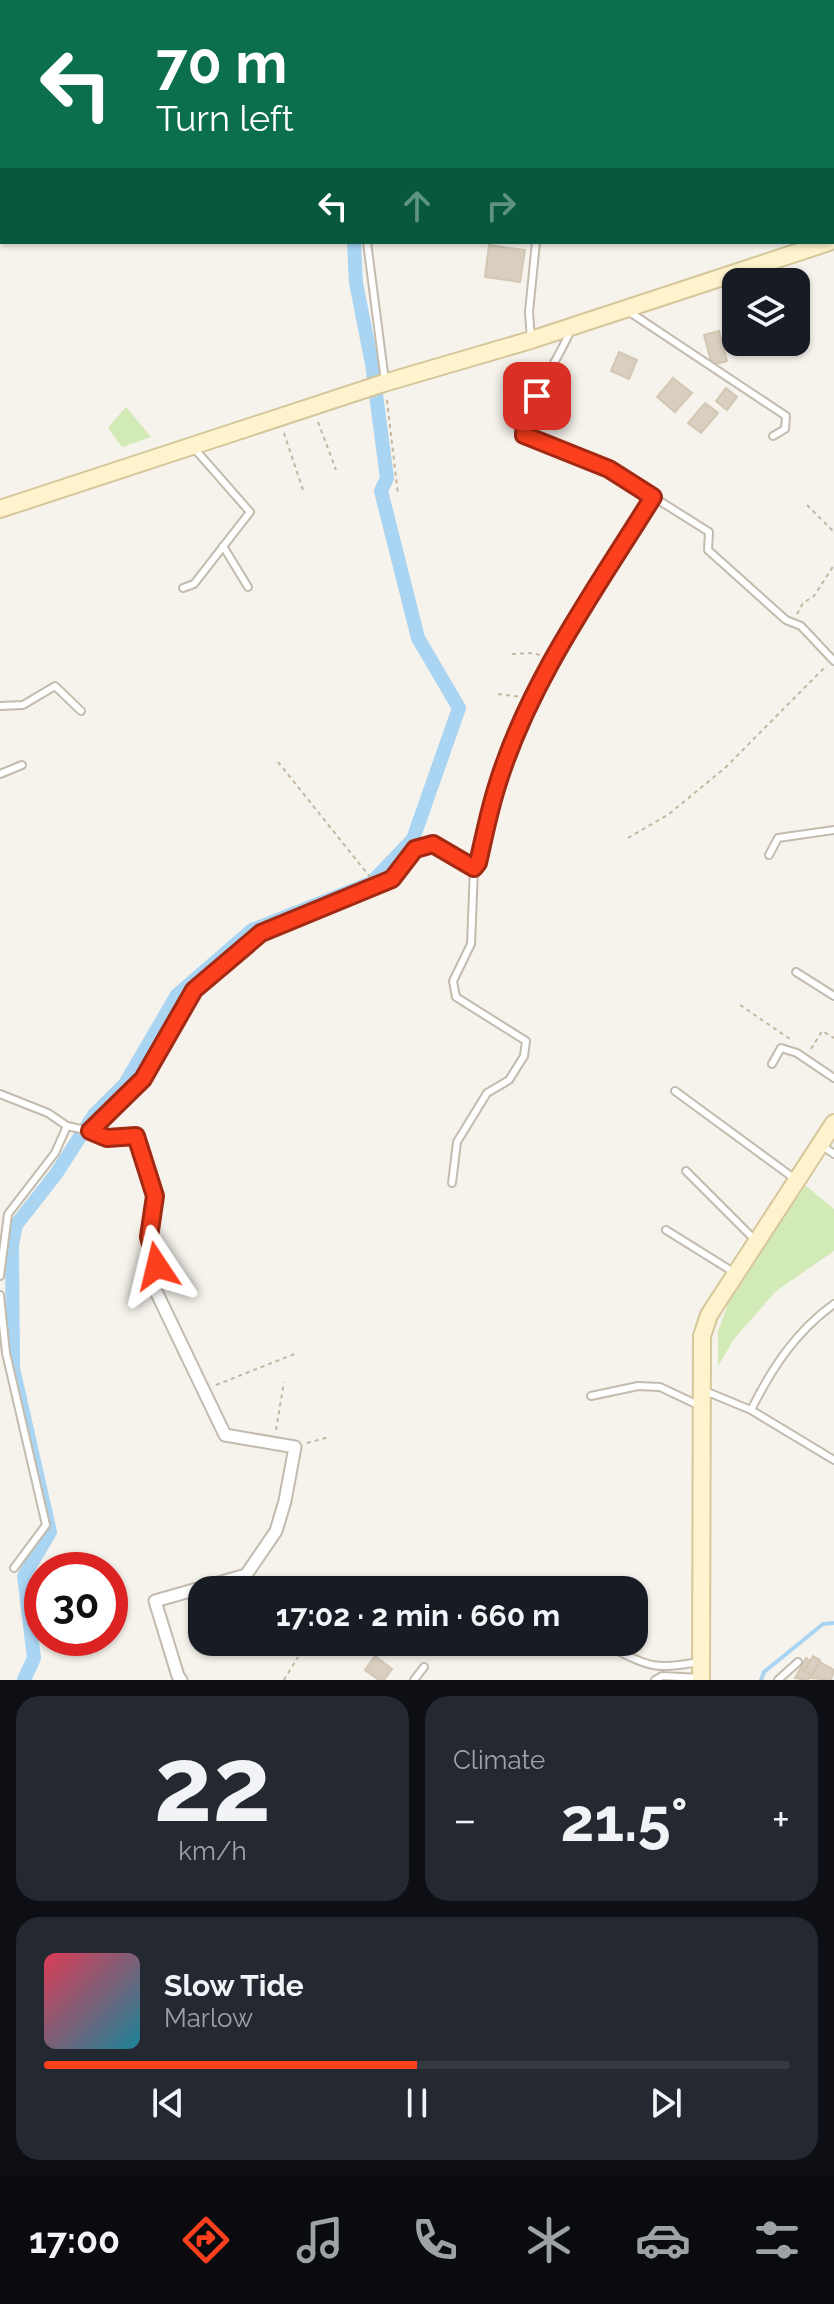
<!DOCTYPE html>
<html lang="en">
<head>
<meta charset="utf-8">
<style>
	:root { --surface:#171b24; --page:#242831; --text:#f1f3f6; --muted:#9ea1a6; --line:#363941; --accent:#fc3f1d }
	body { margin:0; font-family:Raleway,sans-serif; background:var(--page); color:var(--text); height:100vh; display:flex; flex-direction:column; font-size:30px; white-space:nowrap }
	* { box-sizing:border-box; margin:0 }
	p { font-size:26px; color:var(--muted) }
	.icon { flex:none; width:44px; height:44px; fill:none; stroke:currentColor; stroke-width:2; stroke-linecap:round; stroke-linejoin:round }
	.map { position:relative; height:1680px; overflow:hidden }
	.sheet { display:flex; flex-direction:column; gap:16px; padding:16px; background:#0d0f14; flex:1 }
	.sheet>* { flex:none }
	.guide { position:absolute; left:0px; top:0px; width:834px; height:244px; box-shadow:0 2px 6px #0004; background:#0b6e4f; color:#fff; overflow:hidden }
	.tools { position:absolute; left:722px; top:268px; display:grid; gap:16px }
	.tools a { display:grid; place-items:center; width:88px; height:88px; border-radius:16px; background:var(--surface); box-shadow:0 2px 6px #0004; font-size:40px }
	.speed { position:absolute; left:24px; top:1552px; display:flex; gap:16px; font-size:40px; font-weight:700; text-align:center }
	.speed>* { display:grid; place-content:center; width:104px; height:104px; border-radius:50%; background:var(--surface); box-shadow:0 2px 6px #0004; line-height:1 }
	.speed .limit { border:12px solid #d22; background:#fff; color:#111 }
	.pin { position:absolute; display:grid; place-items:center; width:68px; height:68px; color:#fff; margin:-34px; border-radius:16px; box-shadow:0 4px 12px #0006 }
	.me { position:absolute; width:88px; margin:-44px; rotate:350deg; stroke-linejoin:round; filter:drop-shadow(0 0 6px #0008) }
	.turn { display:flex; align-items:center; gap:28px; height:168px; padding:0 24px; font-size:36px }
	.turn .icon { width:104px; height:104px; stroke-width:2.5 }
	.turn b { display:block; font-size:56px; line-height:68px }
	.lanes { display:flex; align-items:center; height:76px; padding:0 24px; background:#0003; justify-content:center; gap:40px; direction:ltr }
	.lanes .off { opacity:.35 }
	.big { font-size:60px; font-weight:700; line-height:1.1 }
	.sheet .tile { flex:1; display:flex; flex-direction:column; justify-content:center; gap:12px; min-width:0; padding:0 28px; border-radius:24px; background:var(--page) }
	.sheet .dial { align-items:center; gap:0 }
	.dial b { font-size:104px; line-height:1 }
	.song { display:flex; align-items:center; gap:24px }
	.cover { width:96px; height:96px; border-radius:12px; background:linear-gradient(135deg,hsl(350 70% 55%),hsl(190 70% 35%)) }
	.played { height:8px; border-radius:4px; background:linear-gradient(90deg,var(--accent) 50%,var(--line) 50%) }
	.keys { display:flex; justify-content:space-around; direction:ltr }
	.heat { display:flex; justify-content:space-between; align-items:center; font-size:44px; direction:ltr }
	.sheet .tiles { flex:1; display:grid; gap:16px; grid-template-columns:1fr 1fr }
	.tile:last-child { grid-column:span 2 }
	.trip { position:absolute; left:188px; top:1576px; width:460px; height:80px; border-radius:24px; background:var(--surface); box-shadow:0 2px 6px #0004; font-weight:700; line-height:80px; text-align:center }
	.tab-bar { display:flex; height:128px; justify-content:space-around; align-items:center; background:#090b0e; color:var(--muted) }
	.tab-bar .icon { width:56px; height:56px }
	.tab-bar .current { color:var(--accent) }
	.tab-bar b { font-size:36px; color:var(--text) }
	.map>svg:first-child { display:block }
</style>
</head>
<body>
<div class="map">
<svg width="834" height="1680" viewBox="0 0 834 1680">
	<rect width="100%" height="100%" fill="#f6f3ec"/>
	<!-- green -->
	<g fill="#d2eab5">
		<polygon points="126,407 151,437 122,447 108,428"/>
		<polygon points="805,1185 834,1209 834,1251 776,1291 734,1339 718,1366 718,1331 728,1304"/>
	</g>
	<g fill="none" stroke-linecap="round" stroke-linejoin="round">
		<!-- stream -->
		<polyline stroke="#a9d4f2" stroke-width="4" points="761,1680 764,1672 823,1624 834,1623"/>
		<!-- canal -->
		<g stroke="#a9d4f2" stroke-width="14">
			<polyline points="338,0 340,2"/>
			<polyline points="24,1680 34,1658 24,1576 50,1532 13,1368 12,1245 16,1225 56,1174 94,1115 125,1084 177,995 252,930 371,883 413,839 459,708 418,638 381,491 387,478 372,364 356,283 354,242"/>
		</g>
	</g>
	<!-- building -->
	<g fill="#d8cfc1" stroke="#d3c7b4" stroke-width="2">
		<polygon points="489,245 525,250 520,282 485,277"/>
		<polygon points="719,331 727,361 712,365 704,335"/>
		<polygon points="619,352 637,360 629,379 611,371"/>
		<polygon points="673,378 692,393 675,412 657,397"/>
		<polygon points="726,388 737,397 727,410 716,401"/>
		<polygon points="705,403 718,413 701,433 688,423"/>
		<polygon points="342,1642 363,1642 361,1654 341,1652"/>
		<polygon points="375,1656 392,1669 384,1680 379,1680 365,1670"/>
		<polygon points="813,1656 820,1660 811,1675 804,1671"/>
		<polygon points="806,1658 810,1661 804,1671 800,1669"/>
		<polygon points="820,1662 834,1670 831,1680 811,1678"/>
		<polygon points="800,1669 811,1675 808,1680 795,1678"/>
	</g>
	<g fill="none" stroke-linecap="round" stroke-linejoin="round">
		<!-- lane casing -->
		<g stroke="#c2bbae" stroke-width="10">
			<g id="lane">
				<polyline points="564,0 564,2"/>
				<polyline points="367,242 385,381"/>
				<polyline points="628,311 786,416 785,429 773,436"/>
				<path d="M571,329C558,363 526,400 524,435L609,469L709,532L708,550L786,620L801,626L834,661"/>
				<polyline points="531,340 529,312 536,242"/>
				<polyline points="223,546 248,587"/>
				<polyline points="183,588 194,584 250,512 193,447"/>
				<polyline points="0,706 23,705 55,686 81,711"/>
				<polyline points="0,774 22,765"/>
				<polyline points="769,855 778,838 834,830"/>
				<polyline points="796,972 834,996"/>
				<polyline points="772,1064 781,1048 797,1053 834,1078"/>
				<polyline points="675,1091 795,1179"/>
				<path d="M0,1094L48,1113L67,1126L90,1131L143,1079L194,990L261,933L392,879L415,849L433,844L474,868L478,863C484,837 489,811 497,786C529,681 596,589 653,497"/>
				<polyline points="821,1145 834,1154"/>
				<polyline points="686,1171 754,1239"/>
				<polyline points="452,1183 457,1142 487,1093 509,1080 524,1056 526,1041 456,997 453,981 471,944 474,868"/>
				<polyline points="666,1230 735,1273"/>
				<polyline points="0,1276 8,1214 55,1153 67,1126"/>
				<polyline points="0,1295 6,1353 46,1525 14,1568"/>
				<polyline points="705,1391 751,1410 834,1460"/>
				<polyline points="591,1396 638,1386 660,1387 698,1405"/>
				<path d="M751,1410C772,1368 796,1331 834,1304"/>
				<path d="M611,1642L612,1648C650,1667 656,1670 698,1662"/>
				<polyline points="414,1680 424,1667"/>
				<polyline points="655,1680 662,1676 701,1678"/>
				<polyline points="778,1680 798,1662"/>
			</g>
		</g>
		<!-- street casing -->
		<g stroke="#c2bbae" stroke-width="15">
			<polyline id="street" points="90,1131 107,1138 136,1136 155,1196 149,1237 157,1266 153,1285 225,1435 295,1447 285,1501 276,1531 246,1575 155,1601 178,1676 181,1680"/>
		</g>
		<!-- secondary casing -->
		<g stroke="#d6c79b" stroke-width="20">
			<g id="secondary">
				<polyline points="0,509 384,383 531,340 829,242"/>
				<polyline points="701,1680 702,1336 709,1315 834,1123"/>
			</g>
		</g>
		<!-- path -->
		<g stroke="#c4b79f" stroke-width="2" stroke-dasharray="4 4" stroke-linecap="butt">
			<polyline points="59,0 62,2"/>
			<polyline points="6,2 7,0"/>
			<polyline points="668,2 669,0"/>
			<polyline points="0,14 2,10"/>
			<polyline points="0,43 2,43"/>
			<polyline points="832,135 834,137"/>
			<polyline points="387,400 398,495"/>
			<polyline points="318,422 336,470"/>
			<polyline points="284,433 304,493"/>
			<polyline points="807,505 834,532"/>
			<polyline points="797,614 803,603 814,596 834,565"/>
			<polyline points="512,654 533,653 543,656"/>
			<polyline points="498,694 521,697"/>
			<polyline points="278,762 370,877"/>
			<polyline points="628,838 669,814 726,767 826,666"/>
			<polyline points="740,1005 790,1039"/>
			<polyline points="811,1049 822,1031 834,1038"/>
			<polyline points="216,1385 297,1353"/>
			<polyline points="276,1430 284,1382"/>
			<polyline points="307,1443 329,1437"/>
			<polyline points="284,1680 298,1657"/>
		</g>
		<!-- lane -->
		<use href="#lane" stroke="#fff" stroke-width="6"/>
		<!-- street -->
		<use href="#street" stroke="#fff" stroke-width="11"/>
		<!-- secondary -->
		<use href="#secondary" stroke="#fff3cd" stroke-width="16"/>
	</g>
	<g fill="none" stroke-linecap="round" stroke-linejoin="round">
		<!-- route casing -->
		<g stroke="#a42913" stroke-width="20">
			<path id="route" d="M157,1266L149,1237L155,1196L136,1136L107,1138L90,1131L143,1079L194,990L261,933L392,879L415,849L433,844L474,868L478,863C484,837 489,811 497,786C529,681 596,589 653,497L609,469L524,435L525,418L537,396"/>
		</g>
		<!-- route -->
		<use href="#route" stroke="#fc3f1d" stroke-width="14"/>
	</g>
</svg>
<div class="tools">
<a><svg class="icon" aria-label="layers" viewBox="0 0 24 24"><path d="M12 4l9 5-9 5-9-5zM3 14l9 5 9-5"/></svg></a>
</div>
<div class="speed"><div class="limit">30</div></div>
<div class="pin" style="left:537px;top:396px;background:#d93025"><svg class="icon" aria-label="arrive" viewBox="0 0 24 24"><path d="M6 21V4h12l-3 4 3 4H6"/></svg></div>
<svg class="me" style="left:157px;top:1266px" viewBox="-20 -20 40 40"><path d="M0-17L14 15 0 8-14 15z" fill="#fc3f1d" stroke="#fff" stroke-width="4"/></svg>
<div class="trip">17:02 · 2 min · 660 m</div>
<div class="guide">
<div class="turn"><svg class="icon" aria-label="left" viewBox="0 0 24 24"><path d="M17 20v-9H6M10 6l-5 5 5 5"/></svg><div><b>70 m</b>Turn left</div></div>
<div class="lanes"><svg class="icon" aria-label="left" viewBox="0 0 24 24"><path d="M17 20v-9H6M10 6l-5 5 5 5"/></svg><svg class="icon off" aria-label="ahead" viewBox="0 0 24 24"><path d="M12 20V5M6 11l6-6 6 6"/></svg><svg class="icon off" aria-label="right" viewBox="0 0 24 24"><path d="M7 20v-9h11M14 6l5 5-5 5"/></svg></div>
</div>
</div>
<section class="sheet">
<div class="tiles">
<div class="tile dial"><b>22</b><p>km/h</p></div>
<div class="tile"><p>Climate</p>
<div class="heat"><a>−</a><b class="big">21.5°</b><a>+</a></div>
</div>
<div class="tile">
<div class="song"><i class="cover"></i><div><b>Slow Tide</b><p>Marlow</p></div></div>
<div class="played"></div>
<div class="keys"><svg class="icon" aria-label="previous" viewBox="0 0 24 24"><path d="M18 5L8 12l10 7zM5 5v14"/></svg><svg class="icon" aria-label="pause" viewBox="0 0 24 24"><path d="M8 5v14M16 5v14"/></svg><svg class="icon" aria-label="next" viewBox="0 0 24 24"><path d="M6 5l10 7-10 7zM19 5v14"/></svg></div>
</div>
</div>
</section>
<nav class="tab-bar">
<b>17:00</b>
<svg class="icon current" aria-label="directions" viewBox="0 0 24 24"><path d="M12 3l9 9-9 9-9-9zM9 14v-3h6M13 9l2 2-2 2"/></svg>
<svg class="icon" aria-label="music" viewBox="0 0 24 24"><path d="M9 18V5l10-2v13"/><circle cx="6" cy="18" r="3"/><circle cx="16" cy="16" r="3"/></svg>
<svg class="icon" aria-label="phone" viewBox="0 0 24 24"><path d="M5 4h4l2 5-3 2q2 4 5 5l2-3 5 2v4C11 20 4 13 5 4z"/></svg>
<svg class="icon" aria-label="climate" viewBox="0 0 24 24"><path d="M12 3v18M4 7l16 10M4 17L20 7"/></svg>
<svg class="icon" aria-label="car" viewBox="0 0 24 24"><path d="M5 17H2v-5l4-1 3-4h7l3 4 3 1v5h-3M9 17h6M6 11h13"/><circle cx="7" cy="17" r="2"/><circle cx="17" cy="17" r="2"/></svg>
<svg class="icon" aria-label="filters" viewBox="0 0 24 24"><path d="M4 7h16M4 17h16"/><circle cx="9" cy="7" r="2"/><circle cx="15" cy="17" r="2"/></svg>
</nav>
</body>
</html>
